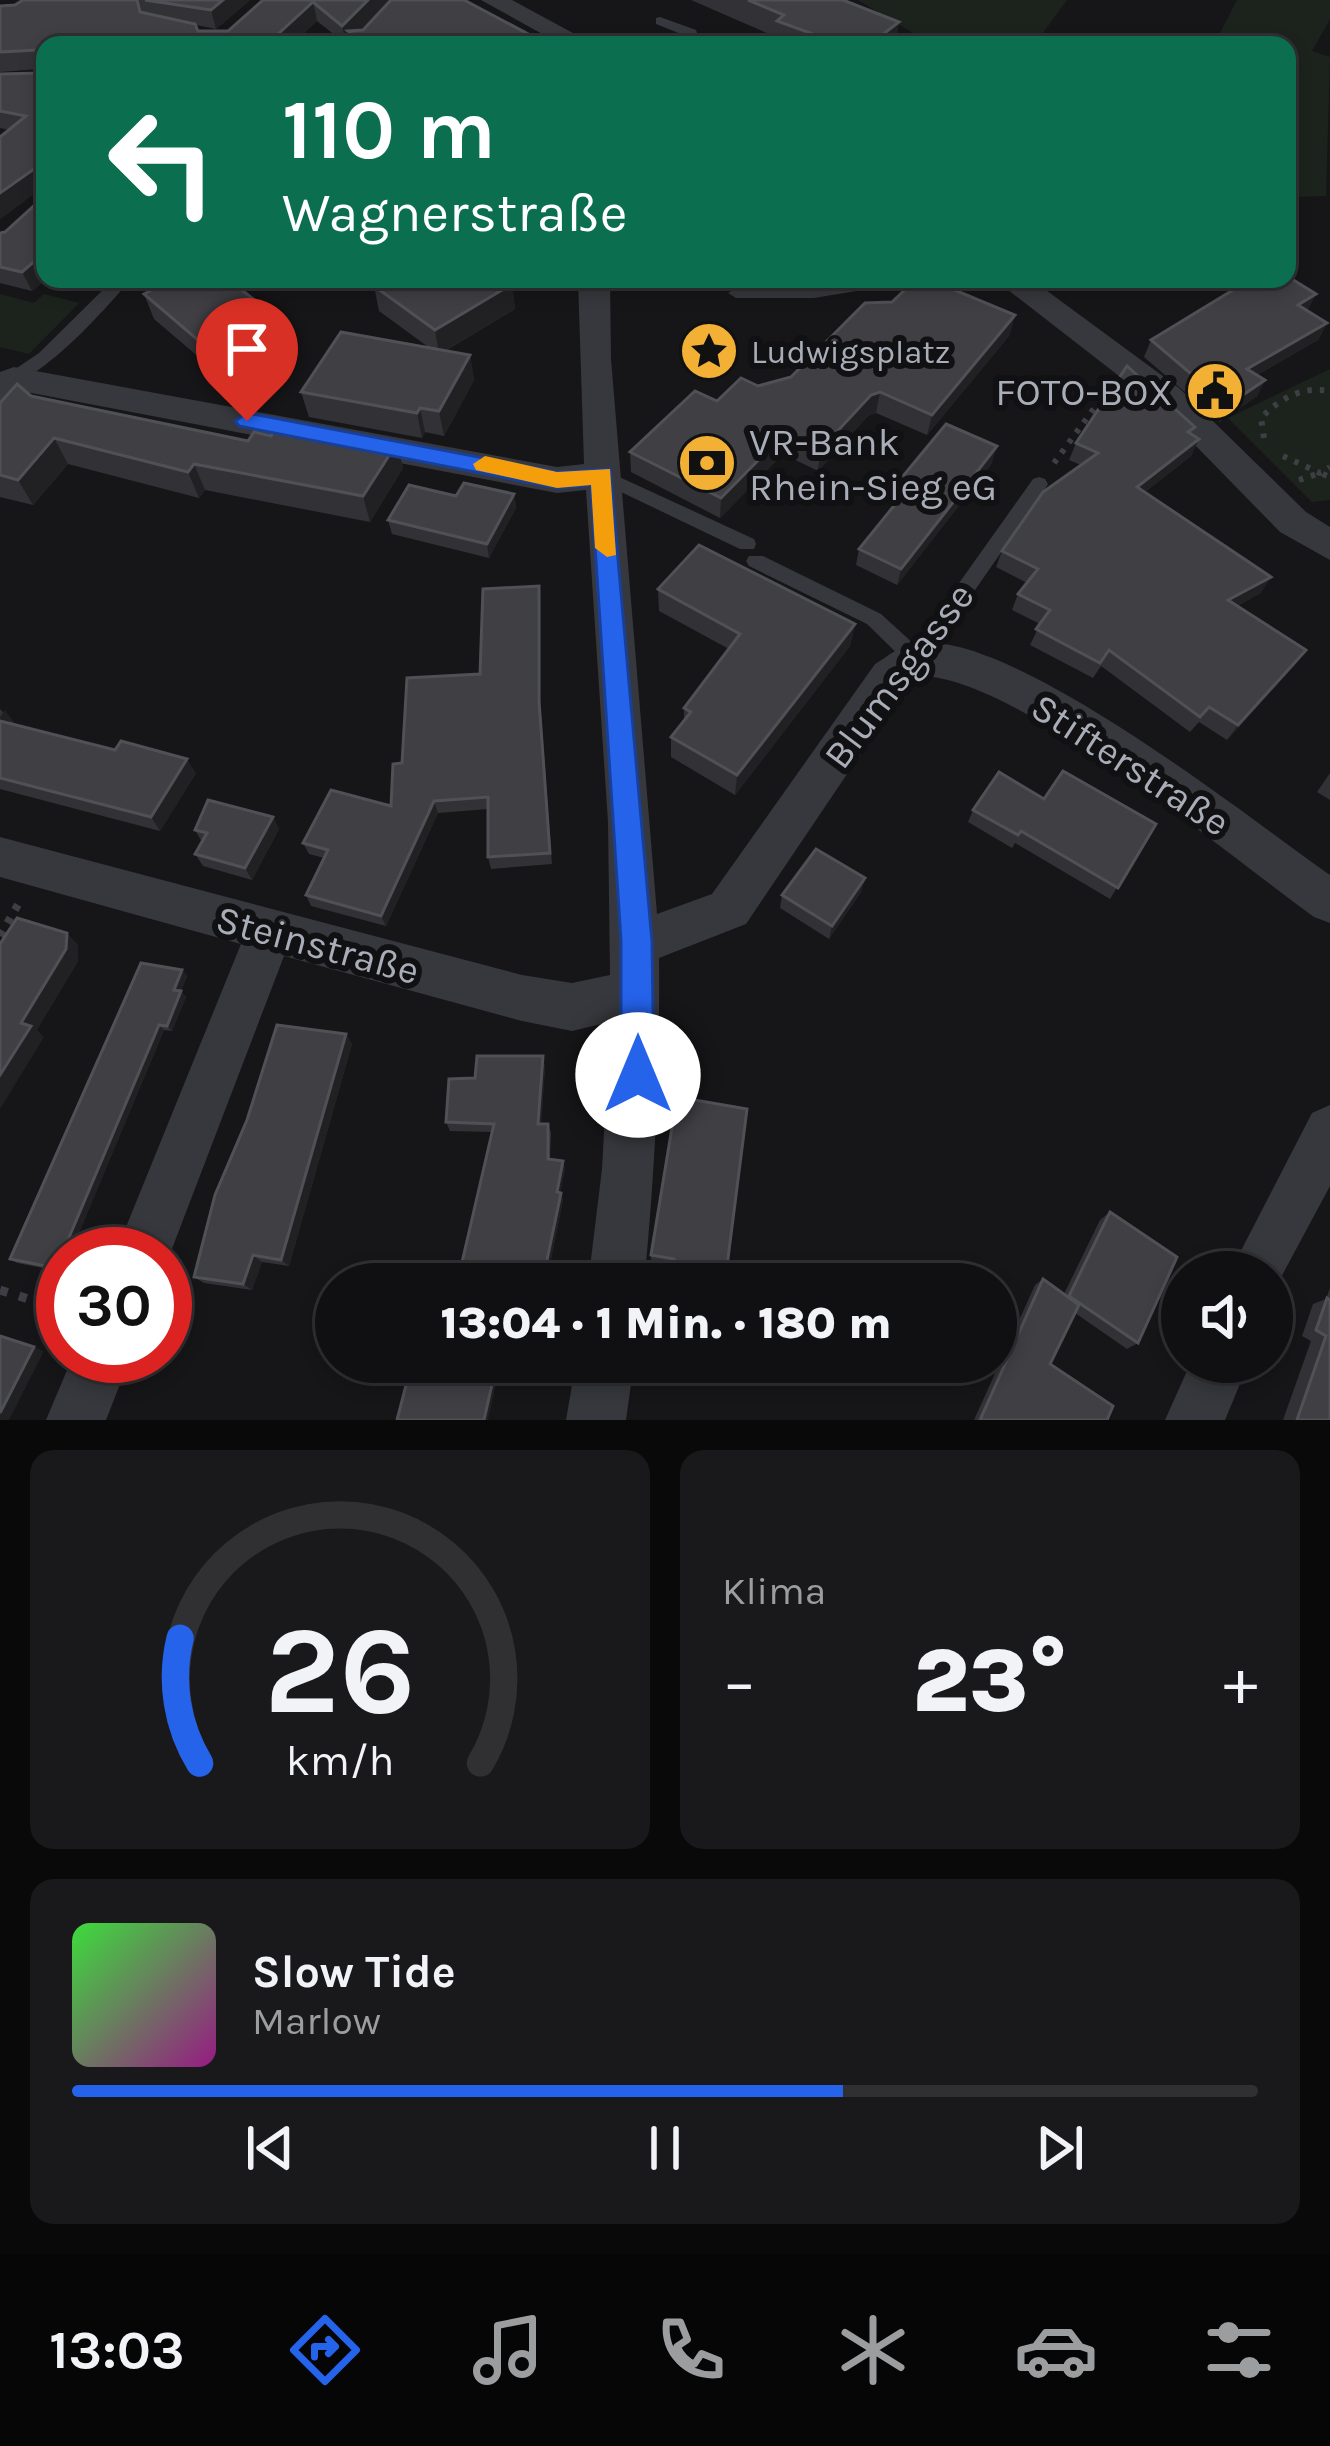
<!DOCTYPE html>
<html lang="de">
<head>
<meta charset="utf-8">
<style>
	:root { --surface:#101012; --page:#19191b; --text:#f1f3f6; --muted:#9c9d9f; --line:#303032; --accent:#2563eb }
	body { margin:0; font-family:Karla,sans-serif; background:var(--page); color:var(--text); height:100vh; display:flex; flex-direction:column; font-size:45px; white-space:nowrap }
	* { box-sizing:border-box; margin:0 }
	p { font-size:39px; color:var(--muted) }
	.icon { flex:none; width:66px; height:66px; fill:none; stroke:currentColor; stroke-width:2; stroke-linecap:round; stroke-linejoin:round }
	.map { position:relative; height:1420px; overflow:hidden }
	.details { display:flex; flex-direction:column; gap:30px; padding:30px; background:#09090a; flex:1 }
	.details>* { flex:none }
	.hud { position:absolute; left:36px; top:36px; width:1260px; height:252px; border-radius:24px; box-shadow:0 6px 18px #0003,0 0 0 3px var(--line); background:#0b6e4f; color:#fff; overflow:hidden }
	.buttons { position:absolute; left:1161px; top:1251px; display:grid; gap:24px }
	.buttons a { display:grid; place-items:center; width:132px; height:132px; border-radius:50%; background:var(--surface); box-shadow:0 6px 18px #0003,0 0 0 3px var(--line); font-size:60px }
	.speed { position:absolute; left:36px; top:1227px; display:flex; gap:24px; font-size:60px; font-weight:700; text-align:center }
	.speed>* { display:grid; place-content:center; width:156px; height:156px; border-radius:50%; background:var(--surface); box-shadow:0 6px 18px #0003,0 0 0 3px var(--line); line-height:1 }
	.speed .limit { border:18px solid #d22; background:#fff; color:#111 }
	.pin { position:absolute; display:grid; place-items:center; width:102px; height:102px; color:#fff; margin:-123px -51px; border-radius:50% 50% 50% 0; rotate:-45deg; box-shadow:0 0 12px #0007 }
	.pin .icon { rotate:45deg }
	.me { position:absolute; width:132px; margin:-66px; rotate:0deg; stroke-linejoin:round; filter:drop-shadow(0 0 9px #0008) }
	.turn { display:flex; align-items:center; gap:42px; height:252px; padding:0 48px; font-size:54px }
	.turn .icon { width:156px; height:156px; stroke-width:2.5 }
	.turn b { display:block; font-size:84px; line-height:102px }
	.big { font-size:90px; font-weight:800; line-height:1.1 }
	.details .widget { flex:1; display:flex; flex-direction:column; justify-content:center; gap:18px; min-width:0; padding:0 42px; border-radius:24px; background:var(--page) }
	.details .dial { align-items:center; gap:0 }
	.dial svg { height:312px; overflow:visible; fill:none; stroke:var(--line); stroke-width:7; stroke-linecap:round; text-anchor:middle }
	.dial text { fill:var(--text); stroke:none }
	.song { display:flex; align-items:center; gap:36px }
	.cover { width:144px; height:144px; border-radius:18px; background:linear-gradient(135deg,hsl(120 70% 55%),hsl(310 70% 35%)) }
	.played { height:12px; border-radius:6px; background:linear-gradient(90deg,var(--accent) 65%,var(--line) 65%) }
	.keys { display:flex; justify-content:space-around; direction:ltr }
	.heat { display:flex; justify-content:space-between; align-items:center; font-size:66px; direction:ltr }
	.details .tiles { flex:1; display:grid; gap:30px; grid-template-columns:1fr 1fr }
	.widget:last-child { grid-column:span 2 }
	.trip { position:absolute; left:315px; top:1263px; width:702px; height:120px; border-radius:60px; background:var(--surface); box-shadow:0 6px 18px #0003,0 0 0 3px var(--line); font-weight:800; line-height:120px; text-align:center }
	.menu { display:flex; height:192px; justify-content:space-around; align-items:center; background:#060607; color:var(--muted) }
	.menu .icon { width:84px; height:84px }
	.menu .on { color:var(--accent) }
	.menu b { font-size:54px; color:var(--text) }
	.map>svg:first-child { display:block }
</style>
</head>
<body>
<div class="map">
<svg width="1330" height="1420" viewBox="0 0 1330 1420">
	<rect width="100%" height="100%" fill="#161618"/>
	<!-- green -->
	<g fill="#1c231d">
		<polygon points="858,0 1067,0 1034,45 933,45"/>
		<polygon points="1237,0 1330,0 1330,19 1312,51 1330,57 1326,196 1287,197 1287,45 1214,45"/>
		<polygon points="0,294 34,303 44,294 79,303 29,354 0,347"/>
		<polygon points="1330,369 1330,500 1312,502 1228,418"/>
	</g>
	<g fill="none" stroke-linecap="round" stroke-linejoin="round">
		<!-- path-far2 -->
		<g stroke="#3d3f44" stroke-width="6" stroke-dasharray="4.5 8" stroke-linecap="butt">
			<path d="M1264,438L1261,418C1281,398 1301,386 1330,391"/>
			<polyline points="1283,456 1320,473 1330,467"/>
			<polyline points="1054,463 1109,388"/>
			<polyline points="1299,480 1320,473 1330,477"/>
		</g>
		<!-- path-far1 -->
		<polyline stroke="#3d3f44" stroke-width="8" stroke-dasharray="6 9" stroke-linecap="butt" points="0,936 20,901"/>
		<!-- path -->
		<polyline stroke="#3d3f44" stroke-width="9" stroke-dasharray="8 12" stroke-linecap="butt" points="0,1290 63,1310"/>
		<!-- lane -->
		<g fill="#37383d" fill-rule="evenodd">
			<polygon points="660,17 696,30 697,33 681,45 666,45 681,34 656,24 656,18"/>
			<path d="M114,279H131C110,304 40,384 8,382V374L39,353Z"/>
			<polygon points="869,279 907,279 899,284 814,298 736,298 728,293 736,288 814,288"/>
			<polygon points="602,469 754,539 756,544 754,549 740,549 596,480 593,475"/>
			<polygon points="1039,477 1045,479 1048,484 1045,489 923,665 909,665 867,624 749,566 746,561 749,556 763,556 881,614 915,645 1033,479"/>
		</g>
		<!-- street -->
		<g fill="#37383d" fill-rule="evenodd">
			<polygon points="481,0 512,0 595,45 562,45"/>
			<path d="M578,279H610L611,359L657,914L712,894L875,664C888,656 901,645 916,643C1013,630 1247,817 1330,875V923L1314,917C1228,855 1020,680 923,676L905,688L746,924L659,958C660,1065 655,1175 644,1284H588L602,1169L610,1022L572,1031L522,1021L284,956L165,1267V1254H115L241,944L0,877V837L522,975L572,983L610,975L608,822L586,490L557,493L21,391L0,403V372L14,367L557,467L584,464Z"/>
			<polygon points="994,279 1031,279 1179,388 1306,512 1330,527 1330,560 1280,532 1155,404"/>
			<polygon points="1330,1105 1330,1186 1272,1294 1272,1272 1230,1272 1312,1113"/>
			<polygon points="73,1356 131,1356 106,1420 46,1420"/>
			<polygon points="576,1362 634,1362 626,1420 566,1420"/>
			<polygon points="1191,1362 1249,1362 1225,1420 1165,1420"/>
		</g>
	</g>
	<!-- wall -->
	<g fill="#323236">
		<polygon points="23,0 250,0 216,29 196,25 198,31 228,31 263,0 390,0 360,30 549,45 351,45 350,40 346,44 317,21 291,45 45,45 46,279 32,291 0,283 0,233 5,232 39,201 39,190 0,219 0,137 9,130 0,128 0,74 40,73 40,69 0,72 0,6 15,5"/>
		<polygon points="691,0 843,0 896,45 775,45 776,37"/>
		<polygon points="376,279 504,279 512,284 515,309 445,351 470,355 474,380 444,436 425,432 422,438 309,417 301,392 431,349 379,311 374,286 381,282"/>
		<polygon points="144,294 299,354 235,388 154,319"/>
		<polygon points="1307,310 1327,323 1318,340 1257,375 1265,380 1257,396 1220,422 1144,357 1151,340"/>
		<polygon points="1015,315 1009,336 927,435 876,413 868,416 818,471 783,454 720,518 631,472 630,452 717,401 758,386"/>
		<polygon points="31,396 248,441 271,436 397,443 403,468 370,522 205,490 199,498 68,464 33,505 0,497 0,403"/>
		<polygon points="1192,434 1199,439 1191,456 1145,492 1261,593 1237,606 1295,665 1227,740 1199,722 1190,732 1101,666 1093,678 1030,645 1040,624 1012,610 1018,594 1027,583 996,567 1002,551 1081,465 1069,460 1076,443"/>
		<polygon points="992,463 897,585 856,565 859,549 899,500 896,498 899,481"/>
		<polygon points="514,494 516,508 489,558 392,534 388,520 456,496"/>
		<polygon points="658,589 855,624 850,646 735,795 671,757 671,737 684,721 684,708 729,649 659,611"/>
		<polygon points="541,600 541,713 552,864 491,869 488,857 488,809 438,813 386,926 311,906 306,895 324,858 309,854 303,843 391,806 402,763 480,674"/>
		<polygon points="0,709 15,725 196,773 160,831 0,789"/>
		<polygon points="1330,773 1330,800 1317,792"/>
		<polygon points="1044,799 1156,824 1110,899 1015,843 1012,848 968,822 973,810"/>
		<polygon points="273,817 279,829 252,880 203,866 195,854 202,842 195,830"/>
		<polygon points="865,878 861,892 829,939 780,908 782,895"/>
		<polygon points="182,970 187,976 181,991 186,997 172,1031 164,1030 70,1254 63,1254 63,1272 17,1263 10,1259"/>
		<polygon points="346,1034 352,1044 289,1266 262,1262 252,1290 204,1283 194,1277"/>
		<polygon points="545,1066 541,1124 548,1124 551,1133 550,1159 563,1161 565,1169 560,1192 563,1200 546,1284 457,1284 493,1132 450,1131 446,1122 475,1078"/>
		<polygon points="747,1109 725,1284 704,1284 672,1278 673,1265 651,1262 651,1255"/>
		<polygon points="1110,1212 1138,1343 1127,1349 1075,1313 1050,1364 1107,1420 974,1420 1035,1285 1043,1279 1064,1294 1100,1220"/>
		<polygon points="1330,1288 1330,1420 1283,1420 1311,1341 1302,1336 1313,1304 1326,1299"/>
	</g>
	<!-- shaded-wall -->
	<g fill="#212124">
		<polygon points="223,0 250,0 216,29 211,10"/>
		<polygon points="368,0 390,0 354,36 348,31 350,40 346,44 342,26"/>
		<polygon points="313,2 317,21 291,45 266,45"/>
		<polygon points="899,22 896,45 869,45"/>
		<polygon points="34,169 42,188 0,219 0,193"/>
		<polygon points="45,252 46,279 32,291 22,272"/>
		<polygon points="512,284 515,309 439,354 435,330"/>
		<polygon points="1316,294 1308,310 1298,305"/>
		<polygon points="1015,315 1009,336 927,435 932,415"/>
		<polygon points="1327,323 1318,340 1239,385 1247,369"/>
		<polygon points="291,329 299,354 235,388 226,364"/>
		<polygon points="470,355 474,380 444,436 439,411"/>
		<polygon points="1265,380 1257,396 1220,422 1228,405"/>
		<polygon points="880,392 876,413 868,416 818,471 820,450 871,395"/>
		<polygon points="420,408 425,432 422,438 417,413"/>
		<polygon points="785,433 783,454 720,518 721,498"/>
		<polygon points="54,438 68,464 33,505 18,480"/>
		<polygon points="1199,439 1191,456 1130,504 1137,487"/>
		<polygon points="397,443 403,468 370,522 363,496"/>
		<polygon points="997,446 992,463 897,585 901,569"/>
		<polygon points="194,464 205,490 199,498 188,472"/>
		<polygon points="514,494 516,508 489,558 487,544"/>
		<polygon points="1271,577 1261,593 1218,616 1228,600"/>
		<polygon points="539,586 541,600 541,713 552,864 539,701"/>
		<polygon points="855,624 850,646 735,795 737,775"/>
		<polygon points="1306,650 1295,665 1227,740 1238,725"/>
		<polygon points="5,710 16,725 0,724 0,717"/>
		<polygon points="187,759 196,773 160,831 151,817"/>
		<polygon points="434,801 438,813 386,926 381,916"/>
		<polygon points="273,817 279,829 252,880 245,868"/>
		<polygon points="865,878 861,892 829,939 832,926"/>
		<polygon points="67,933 78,945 78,962 37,1030 44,1037 0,1109 0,1075 21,1023"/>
		<polygon points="182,970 187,976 179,996 174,990"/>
		<polygon points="181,991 186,997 172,1031 167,1026"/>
		<polygon points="159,1025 164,1030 70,1254 63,1254 63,1272 56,1268"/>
		<polygon points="346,1034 352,1044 289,1266 281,1260"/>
		<polygon points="543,1056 545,1066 541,1133 538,1124"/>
		<polygon points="563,1161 565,1169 559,1199 557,1192"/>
		<polygon points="561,1193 563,1200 546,1284 542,1284"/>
		<polygon points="253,1255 262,1262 252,1290 243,1284"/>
		<polygon points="34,1347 44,1351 9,1420 0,1420 0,1413"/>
		<polygon points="497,1362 501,1362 488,1420 484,1420"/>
	</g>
	<!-- building -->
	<g fill="#3f3f44" stroke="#4f5156" stroke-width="3">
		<polygon points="23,0 137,0 140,12 195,24 198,31 228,31 263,0 368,0 342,26 313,2 266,45 45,45 45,252 22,272 0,267 0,233 5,232 39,201 40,170 34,169 0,193 0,137 26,116 0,111 0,74 40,73 37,50 0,52 0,6 15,5"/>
		<polygon points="145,0 223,0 211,10"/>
		<polygon points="391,0 464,0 549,45 366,45 348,31 363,30"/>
		<polygon points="748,0 843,0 899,22 869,45 843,45 777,21 784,15"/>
		<polygon points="1287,276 1316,294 1298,305 1327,323 1247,369 1265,380 1228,405 1151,340 1251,279 1287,279"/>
		<polygon points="173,279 228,279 291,329 226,364 144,294"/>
		<polygon points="387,279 504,279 512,284 435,330 374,286"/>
		<polygon points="940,284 1015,315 932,415 880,392 871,395 820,450 785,433 721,498 630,452 695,391 717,401 741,378 758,386 791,377 865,303 892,302 910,285"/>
		<polygon points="341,332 470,355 439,411 420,408 417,413 301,392"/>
		<polygon points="1127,366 1195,427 1188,432 1199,439 1137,487 1271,577 1228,600 1306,650 1238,725 1209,707 1200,717 1109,650 1100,663 1036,629 1050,610 1018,594 1038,569 1002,551 1043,492 1098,453 1076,443"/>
		<polygon points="17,384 31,396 248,441 254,432 271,436 281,421 397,443 363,496 194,464 188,472 54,438 18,480 0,475 0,403"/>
		<polygon points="946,424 997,446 901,569 859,549 910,486 899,481"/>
		<polygon points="464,483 514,494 487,544 388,520 409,485 456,496"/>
		<polygon points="699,545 855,624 737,775 671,737 691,712 684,708 740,634 658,589"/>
		<polygon points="539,586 539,701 550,853 488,857 488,797 434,801 381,916 306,895 328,850 303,843 331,790 391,806 393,764 402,763 407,678 480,674 483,589"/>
		<polygon points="0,721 115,750 121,741 187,759 151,817 0,778"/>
		<polygon points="1063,771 1156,824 1118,888 1021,831 1018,835 973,810 999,772 1044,799"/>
		<polygon points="208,800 273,817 245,868 195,854 207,833 195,830"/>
		<polygon points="816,849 865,878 832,926 782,895"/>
		<polygon points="17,918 67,933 66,949 21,1023 31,1026 0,1075 0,944"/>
		<polygon points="141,963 182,970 174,990 181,991 167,1026 159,1025 56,1268 10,1259"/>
		<polygon points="277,1025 346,1034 281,1260 253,1255 243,1284 194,1277 215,1195 247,1120"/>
		<polygon points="477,1056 543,1056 538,1124 548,1124 548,1159 563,1161 557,1192 561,1193 542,1284 457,1284 494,1124 446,1122 449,1079 475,1078"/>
		<polygon points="677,1097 747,1109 725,1282 672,1272 674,1259 651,1255"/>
		<polygon points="1110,1212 1177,1257 1138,1343 1069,1296"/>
		<polygon points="1043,1279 1079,1305 1050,1364 1113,1406 1107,1420 980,1420"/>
		<polygon points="1327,1298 1330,1300 1330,1420 1297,1420 1326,1336 1316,1330"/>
		<polygon points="0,1336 34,1347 0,1413"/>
		<polygon points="412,1362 437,1362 456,1366 457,1362 497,1362 484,1420 397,1420"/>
	</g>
	<!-- route -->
	<polygon fill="#2563eb" stroke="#184099" stroke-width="3" points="247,413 557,472 610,469 652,941 654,1075 649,1086 638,1091 626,1086 621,1075 621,941 591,485 557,488 239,426 235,421"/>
	<!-- slow -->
	<polygon fill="#f59e0b" points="485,456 557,472 610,469 616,555 607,557 595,548 591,485 557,488 476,470 473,464"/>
	<!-- icons -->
	<defs>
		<g id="sight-disc" transform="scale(3)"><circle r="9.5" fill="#f2b134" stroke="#111113"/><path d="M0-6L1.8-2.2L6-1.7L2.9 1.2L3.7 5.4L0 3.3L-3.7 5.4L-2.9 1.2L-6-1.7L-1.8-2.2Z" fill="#111"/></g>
		<g id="civic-disc" transform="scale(3)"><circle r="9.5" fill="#f2b134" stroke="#111113"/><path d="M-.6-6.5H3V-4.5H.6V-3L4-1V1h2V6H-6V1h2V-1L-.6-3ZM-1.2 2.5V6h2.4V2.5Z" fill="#111"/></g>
		<g id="bank-disc" transform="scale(3)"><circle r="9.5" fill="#f2b134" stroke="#111113"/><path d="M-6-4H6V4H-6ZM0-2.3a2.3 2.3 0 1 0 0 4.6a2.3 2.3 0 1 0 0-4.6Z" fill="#111"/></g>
	</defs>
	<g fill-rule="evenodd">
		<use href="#sight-disc" x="709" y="351"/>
		<use href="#civic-disc" x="1215" y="391"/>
		<use href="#bank-disc" x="707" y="463"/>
	</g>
	<g text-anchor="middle" stroke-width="12" stroke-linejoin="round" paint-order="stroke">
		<!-- far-poi labels -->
		<g font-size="33" fill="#a8adb8" stroke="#111113" text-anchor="start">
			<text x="751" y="363">Ludwigsplatz</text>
		</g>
		<!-- poi labels -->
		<g font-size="39" fill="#a8adb8" stroke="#111113" text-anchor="end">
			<text x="1173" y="405">FOTO-BOX</text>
			<text x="749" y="455" text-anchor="start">VR-Bank<tspan x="749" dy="45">Rhein-Sieg eG</tspan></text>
		</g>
		<!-- street labels -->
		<g font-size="39" fill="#a8adb8" stroke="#111113">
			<text transform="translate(898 675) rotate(-53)" y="14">Blumsgasse</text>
			<text transform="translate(1131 764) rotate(33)" y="14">Stifterstraße</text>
			<text transform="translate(318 944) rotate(15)" y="14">Steinstraße</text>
		</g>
	</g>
</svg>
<div class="buttons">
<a><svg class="icon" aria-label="sound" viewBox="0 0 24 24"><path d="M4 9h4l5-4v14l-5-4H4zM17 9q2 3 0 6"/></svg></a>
</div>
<div class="speed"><div class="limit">30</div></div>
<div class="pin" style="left:247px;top:421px;background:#d93025"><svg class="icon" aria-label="arrive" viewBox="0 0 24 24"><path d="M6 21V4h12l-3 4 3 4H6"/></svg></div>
<svg class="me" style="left:638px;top:1075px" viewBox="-20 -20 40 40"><circle r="19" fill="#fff"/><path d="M0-13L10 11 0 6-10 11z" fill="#2563eb"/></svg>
<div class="trip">13:04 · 1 Min. · 180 m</div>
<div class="hud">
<div class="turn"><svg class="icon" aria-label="left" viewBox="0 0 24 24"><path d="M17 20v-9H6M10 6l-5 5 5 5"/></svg><div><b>110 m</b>Wagnerstraße</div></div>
</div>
</div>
<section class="details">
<div class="tiles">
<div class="widget dial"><svg viewBox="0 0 100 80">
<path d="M14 69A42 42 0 1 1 86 69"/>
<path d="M14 69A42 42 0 0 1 9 37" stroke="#2563eb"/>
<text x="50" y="56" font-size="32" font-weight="700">26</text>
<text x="50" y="72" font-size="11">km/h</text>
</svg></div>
<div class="widget"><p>Klima</p>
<div class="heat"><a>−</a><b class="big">23°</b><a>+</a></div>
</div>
<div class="widget">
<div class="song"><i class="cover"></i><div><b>Slow Tide</b><p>Marlow</p></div></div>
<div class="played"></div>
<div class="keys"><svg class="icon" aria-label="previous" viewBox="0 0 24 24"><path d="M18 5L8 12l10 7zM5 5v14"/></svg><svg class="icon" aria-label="pause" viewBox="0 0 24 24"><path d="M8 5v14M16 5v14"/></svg><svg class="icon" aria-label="next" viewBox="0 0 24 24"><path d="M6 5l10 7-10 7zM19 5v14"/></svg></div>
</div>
</div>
</section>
<nav class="menu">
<b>13:03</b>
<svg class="icon on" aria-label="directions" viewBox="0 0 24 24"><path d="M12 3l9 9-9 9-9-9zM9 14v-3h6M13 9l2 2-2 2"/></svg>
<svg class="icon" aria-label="music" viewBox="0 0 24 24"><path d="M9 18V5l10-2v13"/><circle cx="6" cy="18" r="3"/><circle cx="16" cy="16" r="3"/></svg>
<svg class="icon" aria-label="phone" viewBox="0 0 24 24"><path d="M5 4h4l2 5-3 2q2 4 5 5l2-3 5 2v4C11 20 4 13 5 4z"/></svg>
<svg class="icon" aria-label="climate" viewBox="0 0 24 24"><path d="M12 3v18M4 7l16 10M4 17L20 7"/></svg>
<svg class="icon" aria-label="car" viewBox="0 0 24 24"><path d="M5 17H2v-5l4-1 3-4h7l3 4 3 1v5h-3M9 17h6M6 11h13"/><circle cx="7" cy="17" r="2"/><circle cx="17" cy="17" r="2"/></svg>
<svg class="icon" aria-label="filters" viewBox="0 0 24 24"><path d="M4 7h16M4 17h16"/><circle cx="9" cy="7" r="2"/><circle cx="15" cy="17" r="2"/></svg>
</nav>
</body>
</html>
